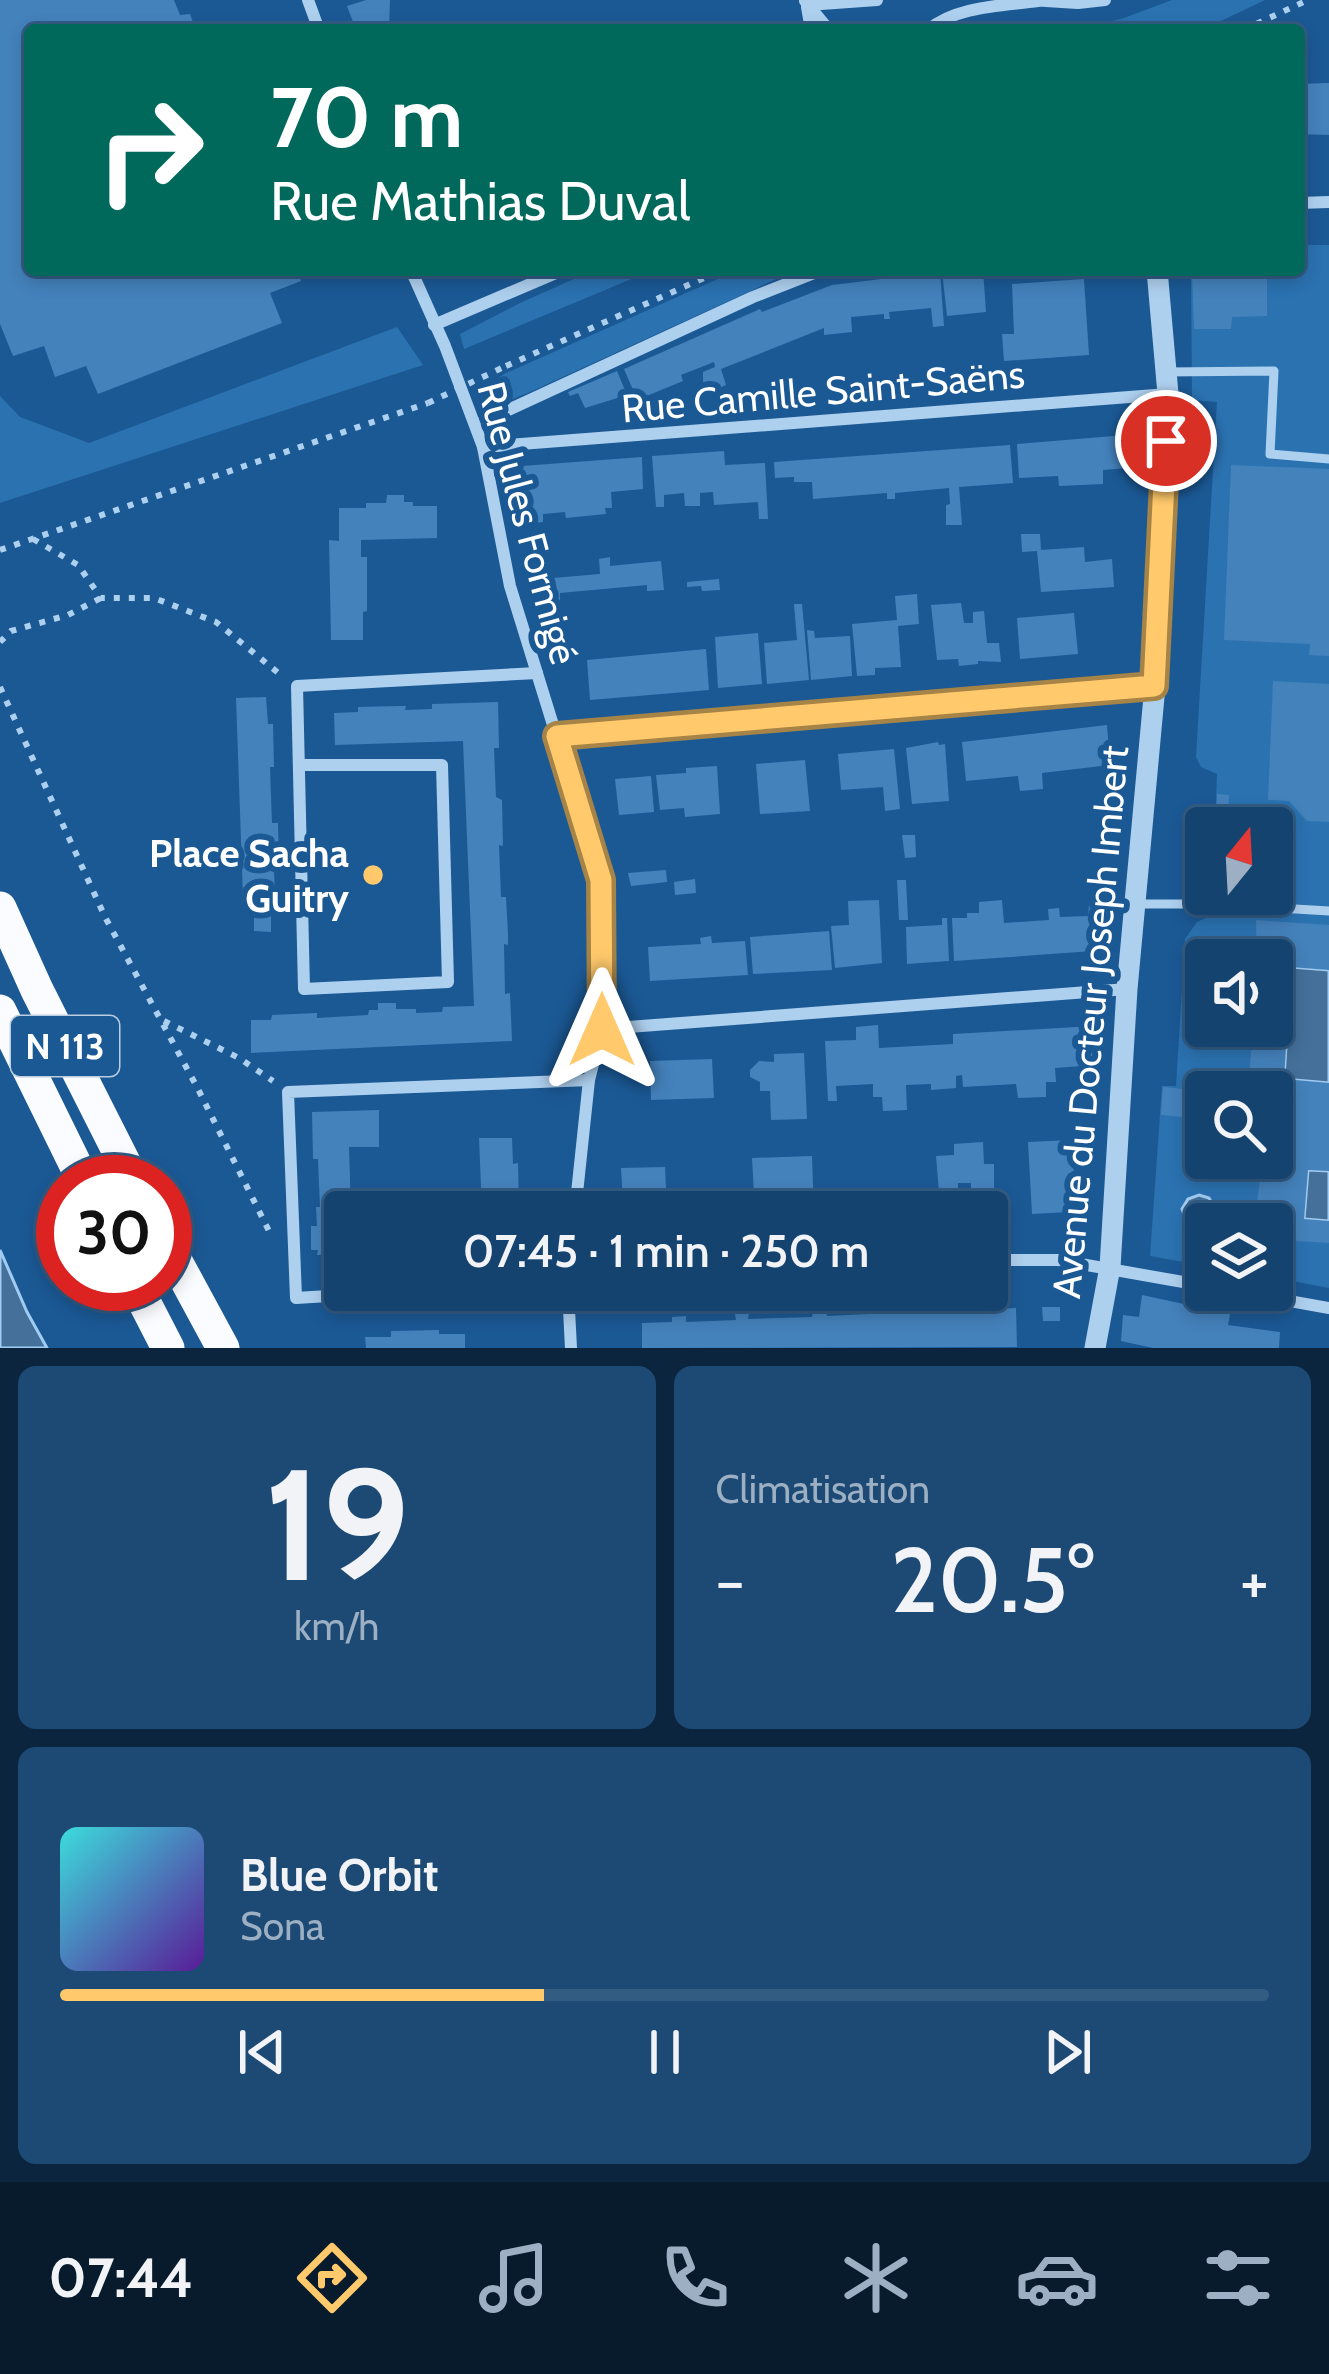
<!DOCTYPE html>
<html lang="fr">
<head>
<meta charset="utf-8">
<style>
	:root { --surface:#144370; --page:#1d4a75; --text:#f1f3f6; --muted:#9db0c3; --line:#335c83; --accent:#ffc96c }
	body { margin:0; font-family:Cabin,sans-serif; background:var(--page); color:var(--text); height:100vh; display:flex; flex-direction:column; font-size:45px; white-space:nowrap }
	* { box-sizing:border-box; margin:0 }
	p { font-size:39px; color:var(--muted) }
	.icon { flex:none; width:66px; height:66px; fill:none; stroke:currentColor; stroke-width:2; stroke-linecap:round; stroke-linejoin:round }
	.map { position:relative; height:1348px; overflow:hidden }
	.details { display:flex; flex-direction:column; gap:18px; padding:18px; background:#0b253e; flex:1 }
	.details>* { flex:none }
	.top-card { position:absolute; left:24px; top:24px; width:1281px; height:252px; border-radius:12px; box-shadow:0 6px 18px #0003,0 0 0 3px var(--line); background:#00695c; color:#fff; overflow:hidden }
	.needle { width:78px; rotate:18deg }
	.buttons { position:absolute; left:1185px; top:807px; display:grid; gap:24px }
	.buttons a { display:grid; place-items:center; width:108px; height:108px; border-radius:12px; background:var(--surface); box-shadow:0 6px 18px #0003,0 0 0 3px var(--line); font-size:60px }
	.speed { position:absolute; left:36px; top:1155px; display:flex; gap:24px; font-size:60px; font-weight:700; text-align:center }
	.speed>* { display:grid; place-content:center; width:156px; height:156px; border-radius:50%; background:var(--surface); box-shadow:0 6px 18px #0003,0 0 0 3px var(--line); line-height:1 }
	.speed .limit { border:18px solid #d22; background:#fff; color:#111 }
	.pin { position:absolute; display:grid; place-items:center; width:102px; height:102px; color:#fff; margin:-51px; border:6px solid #fff; border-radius:50%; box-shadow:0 3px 12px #0007 }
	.me { position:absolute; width:132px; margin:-66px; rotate:0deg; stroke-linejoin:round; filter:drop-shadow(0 0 9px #0008) }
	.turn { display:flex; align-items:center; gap:42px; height:252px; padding:0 48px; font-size:54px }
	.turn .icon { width:156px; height:156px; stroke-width:2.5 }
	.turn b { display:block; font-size:84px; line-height:102px }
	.big { font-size:90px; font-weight:600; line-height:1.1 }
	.details .tile { flex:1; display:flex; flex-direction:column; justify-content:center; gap:18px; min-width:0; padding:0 42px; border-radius:18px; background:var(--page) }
	.details .dial { align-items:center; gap:0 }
	.dial b { font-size:156px; line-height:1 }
	.song { display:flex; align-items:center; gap:36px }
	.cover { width:144px; height:144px; border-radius:18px; background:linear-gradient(135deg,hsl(180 70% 55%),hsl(270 70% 35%)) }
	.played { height:12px; border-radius:6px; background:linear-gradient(90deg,var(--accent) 40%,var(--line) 40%) }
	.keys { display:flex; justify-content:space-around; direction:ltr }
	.heat { display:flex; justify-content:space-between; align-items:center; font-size:66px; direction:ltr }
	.details .tiles { flex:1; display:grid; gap:18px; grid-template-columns:1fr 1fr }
	.tile:last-child { grid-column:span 2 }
	.trip { position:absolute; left:324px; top:1191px; width:684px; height:120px; border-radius:12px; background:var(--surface); box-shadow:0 6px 18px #0003,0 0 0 3px var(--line); font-weight:600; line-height:120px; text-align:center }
	.dock { display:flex; height:192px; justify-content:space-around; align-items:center; background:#081b2d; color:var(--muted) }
	.dock .icon { width:84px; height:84px }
	.dock .selected { color:var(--accent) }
	.dock b { font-size:54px; color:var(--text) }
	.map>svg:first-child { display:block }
</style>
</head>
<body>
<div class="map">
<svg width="1329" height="1348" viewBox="0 0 1329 1348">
	<rect width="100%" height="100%" fill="#1b5995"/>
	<!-- green -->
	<g fill="#2b72b1" fill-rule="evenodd">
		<polygon points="1172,0 1265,0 1202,30 1076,30 1124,18"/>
		<path d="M1299,245H1329V1288L1272,1277V1224H1206V1266L1150,1256L1162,1086H1176L1185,939L1197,922L1210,916L1211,894H1272V828H1215L1217,774L1201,767L1196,757L1217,402L1192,400L1191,270H1299ZM1206,960H1272V1026H1206ZM1206,1092H1272V1158H1206Z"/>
		<polygon points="594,270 653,270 464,349 460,334 520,303"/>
		<polygon points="738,270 796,270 530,392 495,406 490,399 492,382 504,374"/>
		<polygon points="397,327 423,365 0,503 0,396 20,417 89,443"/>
	</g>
	<!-- water -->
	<g fill="#44709a" stroke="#a1ccf1" stroke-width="3">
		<polygon points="1291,967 1329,970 1329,1083 1284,1079"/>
		<polygon points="1308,1170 1329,1171 1329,1221 1304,1219"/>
		<polygon points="1199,1195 1209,1198 1217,1212 1212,1224 1199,1229 1188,1225 1182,1209 1188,1199"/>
		<polygon points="0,1250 27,1312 47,1348 0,1348"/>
	</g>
	<!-- building -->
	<g fill="#4482bc">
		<polygon points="0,0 174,0 180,15 190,14 195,28 189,30 30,30 30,270 297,270 301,281 270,293 282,323 98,394 86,366 55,377 44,346 13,356 0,324"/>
		<polygon points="366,0 390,0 389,30 356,30 347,6"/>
		<polygon points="1329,83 1329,135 1299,134 1299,84"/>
		<polygon points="959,270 983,270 986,312 947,316 942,271"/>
		<polygon points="1192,270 1267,270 1267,316 1232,317 1231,329 1194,329"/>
		<polygon points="940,272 944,326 933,327 931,308 889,312 890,319 884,319 884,314 851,317 852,332 824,335 824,328 721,369 726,385 717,389 717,385 703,382 703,372 715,367 714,362 681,375 683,381 649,395 657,414 634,416 629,402 637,399 624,369 760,309 762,312 832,285"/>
		<polygon points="1084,279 1089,355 1004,361 1002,334 1014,334 1012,284"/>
		<polygon points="617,371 627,395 585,408 578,393 570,396 568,392"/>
		<polygon points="1126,435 1127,468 1103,470 1103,484 1059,486 1058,476 1019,478 1017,444"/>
		<polygon points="1010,445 1013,483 959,487 962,525 946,525 946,505 950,504 949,488 895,493 895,499 887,499 887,493 813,499 812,482 794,482 794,477 775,478 774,462"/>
		<polygon points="724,451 725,465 765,463 768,519 759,519 758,502 714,505 713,492 700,493 700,506 685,506 684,493 664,495 664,507 656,507 652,456"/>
		<polygon points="642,457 643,489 611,492 612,508 605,508 606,514 566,518 565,512 543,514 543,522 526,524 522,466"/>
		<polygon points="1231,465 1329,469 1329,656 1309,655 1310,644 1224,640"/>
		<polygon points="387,495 404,495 404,502 413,502 413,506 437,506 437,538 361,540 361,557 367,557 367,611 363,612 363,640 331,640 329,540 339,541 339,508 366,508 366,503 386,503"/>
		<polygon points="1021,534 1040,534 1041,550 1084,547 1085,562 1112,559 1114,587 1041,592 1037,551 1022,552"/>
		<polygon points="610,557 610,566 661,561 664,590 647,591 647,585 560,593 560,606 549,607 541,579 600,574 599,559"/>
		<polygon points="719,579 720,590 702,591 701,586 687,587 687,582"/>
		<polygon points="917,594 919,624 898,626 901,667 875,668 875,675 857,676 852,624 897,620 895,596"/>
		<polygon points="961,603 964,623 973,623 973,612 984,611 987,643 999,643 1001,662 978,661 978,664 959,666 958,659 937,660 931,605"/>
		<polygon points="794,604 802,604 809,680 767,684 764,643 797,640"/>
		<polygon points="1074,613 1078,654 1020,659 1017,618"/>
		<polygon points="807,630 814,631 815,638 850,636 852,676 811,680"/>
		<polygon points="758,633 762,684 718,688 715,637"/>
		<polygon points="706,649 709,690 590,700 587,660"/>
		<polygon points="1273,681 1329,684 1329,822 1307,821 1289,801 1268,800"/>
		<polygon points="266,697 268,724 273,724 274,767 270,767 271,796 272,823 278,823 279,870 274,869 275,897 243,897 236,698"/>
		<polygon points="498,702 499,748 494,748 496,797 502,800 503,846 499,845 501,897 506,897 508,934 508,945 504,944 505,994 510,993 512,1041 251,1053 251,1020 271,1020 272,1015 317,1013 317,1018 368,1015 369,1010 378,1010 378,1003 396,1003 396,1009 416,1009 416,1013 442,1012 443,1007 474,1006 463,741 335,745 334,713 358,712 358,707 399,706 406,706 405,710 432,709 432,704"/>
		<polygon points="1107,725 1110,765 1042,773 1043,789 1020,791 1018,776 966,781 962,742"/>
		<polygon points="938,742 939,745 945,744 949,801 912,804 906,748"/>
		<polygon points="894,749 900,809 885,811 883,787 841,790 838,754"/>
		<polygon points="805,760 810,811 760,814 756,764"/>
		<polygon points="717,766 720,814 685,817 684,808 660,810 656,775 686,773 686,768"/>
		<polygon points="651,776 654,812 619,815 615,779"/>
		<polygon points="1217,794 1229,795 1228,815 1233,815 1232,828 1216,828"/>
		<polygon points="902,835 915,835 916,857 905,858"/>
		<polygon points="666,870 667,882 631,886 628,873"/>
		<polygon points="695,879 696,893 675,895 674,882"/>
		<polygon points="897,880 906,880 908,920 899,920"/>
		<polygon points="879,900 882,963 835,968 831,926 849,925 848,901"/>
		<polygon points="1002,900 1004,923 1049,920 1048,909 1059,908 1060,917 1088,916 1089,905 1101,905 1101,914 1105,914 1107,950 954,961 952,918 967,918 967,913 979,913 979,902"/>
		<polygon points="254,914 271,915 271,932 254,931"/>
		<polygon points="942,918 947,918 949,961 907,964 906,927 942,925"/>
		<polygon points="1256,920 1329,925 1329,970 1291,967 1284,1079 1329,1083 1329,1171 1308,1170 1304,1219 1329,1221 1329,1243 1281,1240 1280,1245 1272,1244 1272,1224 1269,1224 1270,1204 1257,1202 1260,1179 1266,1179 1268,1158 1272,1158 1272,1092 1248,1092 1253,1026 1272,1026 1272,960 1257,960"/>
		<polygon points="829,931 832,970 753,974 750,937"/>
		<polygon points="711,936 712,943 745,941 748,975 650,981 648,947 701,944 700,938"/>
		<polygon points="878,1025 879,1048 953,1044 953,1034 1094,1026 1096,1065 1055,1068 1056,1082 1046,1082 1046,1097 1018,1098 1016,1084 963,1087 962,1075 956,1076 956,1088 931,1090 931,1084 906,1085 907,1110 883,1111 882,1097 873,1097 873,1084 836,1086 837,1101 828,1101 825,1041 856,1040 856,1027"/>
		<polygon points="804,1053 807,1119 771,1120 770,1091 760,1091 760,1082 750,1077 750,1070 759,1061 774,1062 774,1054"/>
		<polygon points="712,1059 714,1098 651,1100 650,1061"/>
		<polygon points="1163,1087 1184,1089 1182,1117 1161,1115"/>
		<polygon points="379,1110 379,1147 349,1147 351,1212 345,1212 345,1254 317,1255 318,1250 311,1250 311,1226 317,1226 316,1207 320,1207 318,1159 313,1159 312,1112"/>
		<polygon points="479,1138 512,1138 513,1164 518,1163 519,1206 515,1206 515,1212 482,1212"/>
		<polygon points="1072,1140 1074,1178 1067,1178 1069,1212 1032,1214 1028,1142"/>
		<polygon points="983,1142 984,1164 994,1164 994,1188 971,1188 971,1183 958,1183 958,1191 939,1192 936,1156 954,1155 954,1144"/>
		<polygon points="812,1156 814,1212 755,1212 752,1158"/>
		<polygon points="665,1167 667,1212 620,1212 619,1200 623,1201 621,1168"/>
		<polygon points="888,1198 889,1212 860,1212 860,1200"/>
		<polygon points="1142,1295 1230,1314 1228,1325 1280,1332 1279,1348 1153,1348 1121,1341 1123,1315 1139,1317"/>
		<polygon points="985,1303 985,1309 1016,1308 1017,1347 642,1348 642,1323 672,1322 672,1317 686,1316 686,1322 736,1320 735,1314 749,1313 748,1319 812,1317 813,1311 826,1310 827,1316 889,1313 890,1308 906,1307 906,1312 970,1310 970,1304"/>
		<polygon points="1042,1307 1060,1307 1060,1321 1043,1321"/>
		<polygon points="439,1330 439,1334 465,1334 465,1348 366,1348 365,1337 391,1337 391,1331"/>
	</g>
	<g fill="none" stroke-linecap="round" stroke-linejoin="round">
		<!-- path -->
		<g stroke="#aed0ef" stroke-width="6" stroke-dasharray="6 9" stroke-linecap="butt">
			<polyline points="1243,30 1308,0"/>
			<polyline points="506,366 722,270"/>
			<polyline points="33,539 78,565 101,598 154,598 216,622 282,676"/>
			<polyline points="0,550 428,403"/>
			<polyline points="0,642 11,631 68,615 101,598"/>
			<polyline points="0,687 105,917 198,1089 272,1237"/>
			<polyline points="164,1021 239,1058 273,1081"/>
		</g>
		<!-- service -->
		<g stroke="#aed0ef" stroke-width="9">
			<polyline points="1167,372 1274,371 1270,454 1329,459"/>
			<polyline points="1135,904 1211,904 1329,911"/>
		</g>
		<!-- minor -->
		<g stroke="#aed0ef" stroke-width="12">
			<polyline points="308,0 319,30"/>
			<polyline points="1030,0 1078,3 1105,0"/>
			<polyline points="805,1 829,30"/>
			<polyline points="807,5 877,0"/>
			<polyline points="807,7 811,30"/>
			<path d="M928,30C956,6 1002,6 1038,1"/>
			<polyline points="1299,203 1329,202"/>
			<polyline points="411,270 445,346 483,447 510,586 601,880 602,1029 589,1080 575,1212"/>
			<polyline points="434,325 563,270"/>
			<polyline points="476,425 753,297 822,270"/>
			<polyline points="483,447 1168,394"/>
			<polyline points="558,736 1155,686"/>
			<polyline points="299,765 442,765 448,982 304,989 297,686 537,673"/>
			<polyline points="602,1029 1127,989"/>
			<polyline points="987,1260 1058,1260 1206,1286"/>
			<polyline points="425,1290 296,1298 288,1092 589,1080"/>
			<polyline points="568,1290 571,1348"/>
			<polyline points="1228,1290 1329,1308"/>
		</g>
		<!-- tertiary -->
		<polyline stroke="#aed0ef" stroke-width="21" points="1095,1348 1110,1267 1127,989 1155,686 1168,394 1157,270"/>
		<!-- trunk -->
		<g stroke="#fafcff" stroke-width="33">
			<polyline points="0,908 37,990 134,1182"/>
			<polyline points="0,1011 84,1182"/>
			<polyline points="165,1241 223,1348"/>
			<polyline points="135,1284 168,1348"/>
		</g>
		<!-- path-bridge -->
		<polyline stroke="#aed0ef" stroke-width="6" stroke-dasharray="6 9" stroke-linecap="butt" points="428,403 506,366"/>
	</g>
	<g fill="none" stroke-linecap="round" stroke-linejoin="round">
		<!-- route casing -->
		<g stroke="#a68346" stroke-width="30">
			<polyline id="route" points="602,1030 601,880 557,736 1154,686 1166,441"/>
		</g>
		<!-- route -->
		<use href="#route" stroke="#ffc96c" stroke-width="21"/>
	</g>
	<!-- markers -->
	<circle fill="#ffc96c" stroke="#1b5995" stroke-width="4.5" cx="373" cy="875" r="12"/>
	<g text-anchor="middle" stroke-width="12" stroke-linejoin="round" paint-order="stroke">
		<!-- shield labels -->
		<rect fill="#1b5995" stroke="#bbcddf" stroke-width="3" x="11" y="1016" width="108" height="60" rx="9"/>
		<g font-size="36" font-weight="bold" fill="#fff">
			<text x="65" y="1059">N 113</text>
		</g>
		<!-- street labels -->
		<g font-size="39" fill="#fff" stroke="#1b5995">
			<text transform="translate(823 391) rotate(-5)" y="14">Rue Camille Saint-Saëns</text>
			<text transform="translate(528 523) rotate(75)" y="14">Rue Jules Formigé</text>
			<text transform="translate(1090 1022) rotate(-85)" y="14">Avenue du Docteur Joseph Imbert</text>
		</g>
		<!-- poi labels -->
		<g font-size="39" font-weight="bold" fill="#fff" stroke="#1b5995" text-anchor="end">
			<text x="349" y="867">Place Sacha<tspan x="349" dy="45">Guitry</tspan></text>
		</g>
	</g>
</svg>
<div class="buttons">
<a><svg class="needle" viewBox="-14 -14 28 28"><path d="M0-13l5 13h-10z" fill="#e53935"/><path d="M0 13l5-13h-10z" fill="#9db0c3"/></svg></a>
<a><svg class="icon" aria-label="sound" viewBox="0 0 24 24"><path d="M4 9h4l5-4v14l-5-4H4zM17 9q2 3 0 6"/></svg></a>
<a><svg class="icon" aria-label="search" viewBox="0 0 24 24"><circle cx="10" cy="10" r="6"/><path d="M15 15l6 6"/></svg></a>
<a><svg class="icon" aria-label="layers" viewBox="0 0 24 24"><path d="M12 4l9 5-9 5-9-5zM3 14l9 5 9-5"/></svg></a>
</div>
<div class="speed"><div class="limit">30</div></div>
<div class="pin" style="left:1166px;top:441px;background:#d93025"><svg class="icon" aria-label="arrive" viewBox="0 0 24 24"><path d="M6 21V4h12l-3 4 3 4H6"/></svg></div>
<svg class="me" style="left:602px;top:1030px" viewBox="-20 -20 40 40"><path d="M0-17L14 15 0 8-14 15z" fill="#ffc96c" stroke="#fff" stroke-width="4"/></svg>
<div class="trip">07:45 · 1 min · 250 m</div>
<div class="top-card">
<div class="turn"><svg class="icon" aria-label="right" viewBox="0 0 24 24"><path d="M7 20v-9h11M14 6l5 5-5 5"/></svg><div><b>70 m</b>Rue Mathias Duval</div></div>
</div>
</div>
<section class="details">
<div class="tiles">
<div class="tile dial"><b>19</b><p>km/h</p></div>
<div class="tile"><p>Climatisation</p>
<div class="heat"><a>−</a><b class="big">20.5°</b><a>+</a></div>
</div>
<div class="tile">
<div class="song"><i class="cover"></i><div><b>Blue Orbit</b><p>Sona</p></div></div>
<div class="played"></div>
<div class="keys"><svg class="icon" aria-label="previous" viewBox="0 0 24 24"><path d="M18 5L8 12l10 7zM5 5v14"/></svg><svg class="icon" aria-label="pause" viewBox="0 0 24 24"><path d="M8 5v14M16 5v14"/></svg><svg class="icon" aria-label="next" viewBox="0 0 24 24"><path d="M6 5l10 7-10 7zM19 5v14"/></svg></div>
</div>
</div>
</section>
<nav class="dock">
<b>07:44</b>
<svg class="icon selected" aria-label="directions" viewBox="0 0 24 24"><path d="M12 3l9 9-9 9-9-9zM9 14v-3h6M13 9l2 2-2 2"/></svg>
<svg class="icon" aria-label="music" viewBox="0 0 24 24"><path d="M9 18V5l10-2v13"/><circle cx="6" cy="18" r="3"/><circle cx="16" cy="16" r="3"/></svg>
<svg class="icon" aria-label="phone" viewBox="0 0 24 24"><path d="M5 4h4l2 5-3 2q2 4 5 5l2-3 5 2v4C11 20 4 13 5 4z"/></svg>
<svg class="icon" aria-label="climate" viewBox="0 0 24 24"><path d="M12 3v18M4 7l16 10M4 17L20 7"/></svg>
<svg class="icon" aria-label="car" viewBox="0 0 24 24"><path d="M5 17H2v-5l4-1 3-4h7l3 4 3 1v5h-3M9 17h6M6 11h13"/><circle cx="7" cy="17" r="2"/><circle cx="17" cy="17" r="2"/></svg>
<svg class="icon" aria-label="filters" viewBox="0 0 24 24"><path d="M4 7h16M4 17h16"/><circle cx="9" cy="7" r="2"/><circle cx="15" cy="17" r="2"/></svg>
</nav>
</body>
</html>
